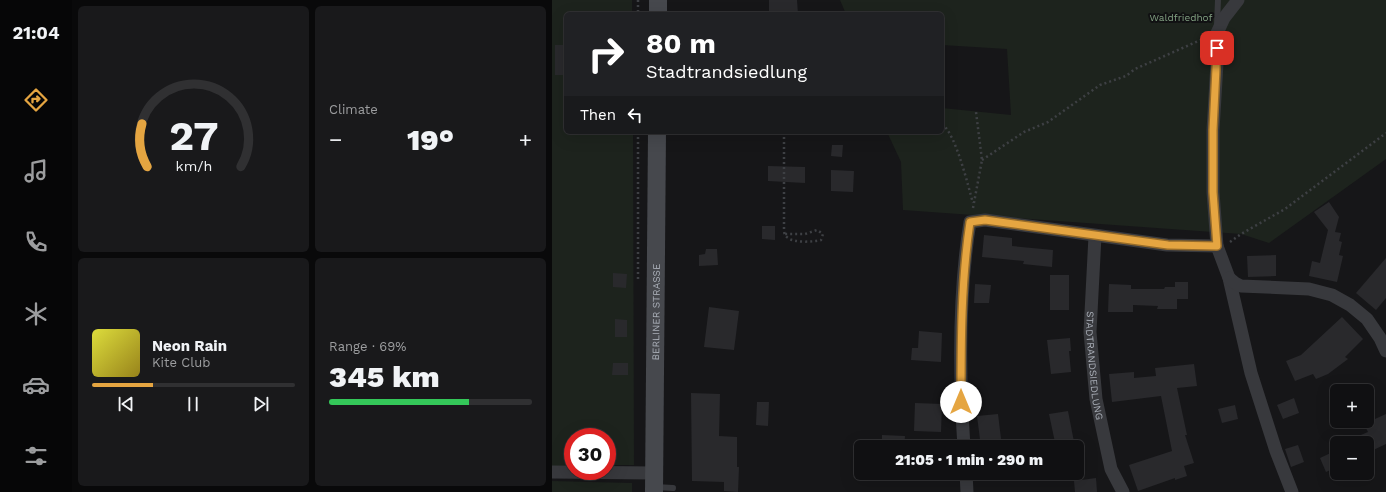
<!DOCTYPE html>
<html lang="en">
<head>
<meta charset="utf-8">
<style>
	:root { --surface:#101012; --page:#19191b; --text:#f1f3f6; --muted:#9c9d9f; --line:#303032; --accent:#e5a541 }
	body { margin:0; font-family:"Work Sans",sans-serif; background:var(--page); color:var(--text); height:100vh; display:flex; flex-direction:column; font-size:15px; white-space:nowrap }
	* { box-sizing:border-box; margin:0 }
	p { font-size:13px; color:var(--muted) }
	.icon { flex:none; width:22px; height:22px; fill:none; stroke:currentColor; stroke-width:2; stroke-linecap:round; stroke-linejoin:round }
	.map { position:relative; flex:1; overflow:hidden }
	.sheet { display:flex; flex-direction:column; gap:6px; padding:6px; background:#09090a; width:480px }
	.sheet>* { flex:none }
	.top-card { position:absolute; left:12px; top:12px; width:380px; height:122px; border-radius:6px; box-shadow:0 4px 16px #0002,0 0 0 1px var(--line); background:#202124; color:#fff; overflow:hidden }
	.tools { position:absolute; left:778px; top:384px; display:grid; gap:8px }
	.tools a { display:grid; place-items:center; width:44px; height:44px; border-radius:6px; background:var(--surface); box-shadow:0 4px 16px #0002,0 0 0 1px var(--line); font-size:20px }
	.speed { position:absolute; left:12px; top:428px; display:flex; gap:8px; font-size:20px; font-weight:700; text-align:center }
	.speed>* { display:grid; place-content:center; width:52px; height:52px; border-radius:50%; background:var(--surface); box-shadow:0 4px 16px #0002,0 0 0 1px var(--line); line-height:1 }
	.speed .limit { border:6px solid #d22; background:#fff; color:#111 }
	.pin { position:absolute; display:grid; place-items:center; width:34px; height:34px; color:#fff; margin:-17px; border-radius:8px; box-shadow:0 2px 6px #0006 }
	.me { position:absolute; width:44px; margin:-22px; rotate:0deg; stroke-linejoin:round; filter:drop-shadow(0 0 3px #0008) }
	.turn { display:flex; align-items:center; gap:14px; height:84px; padding:0 16px; font-size:18px }
	.turn .icon { width:52px; height:52px; stroke-width:2.5 }
	.turn b { display:block; font-size:28px; line-height:34px }
	.then { display:flex; align-items:center; height:38px; padding:0 16px; background:#0003; gap:8px; font-size:15px }
	.big { font-size:30px; font-weight:800; line-height:1.1 }
	.sheet .card { flex:1; display:flex; flex-direction:column; justify-content:center; gap:6px; min-width:0; padding:0 14px; border-radius:6px; background:var(--page) }
	.sheet .dial { align-items:center; gap:0 }
	.dial svg { height:104px; overflow:visible; fill:none; stroke:var(--line); stroke-width:7; stroke-linecap:round; text-anchor:middle }
	.dial text { fill:var(--text); stroke:none }
	.song { display:flex; align-items:center; gap:12px }
	.cover { width:48px; height:48px; border-radius:6px; background:linear-gradient(135deg,hsl(60 70% 55%),hsl(50 70% 35%)) }
	.played { height:4px; border-radius:2px; background:linear-gradient(90deg,var(--accent) 30%,var(--line) 30%) }
	.keys { display:flex; justify-content:space-around; direction:ltr }
	.heat { display:flex; justify-content:space-between; align-items:center; font-size:22px; direction:ltr }
	.charge { height:6px; border-radius:3px; background:linear-gradient(90deg,#34c759 69%,var(--line) 0) }
	.sheet .tiles { flex:1; display:grid; gap:6px; grid-template-columns:repeat(2,1fr) }
	.trip { position:absolute; left:302px; top:440px; width:230px; height:40px; border-radius:6px; background:var(--surface); box-shadow:0 4px 16px #0002,0 0 0 1px var(--line); font-weight:800; line-height:40px; text-align:center }
	main { display:flex; flex:1; min-height:0 }
	.menu { display:flex; flex-direction:column; width:72px; justify-content:space-around; align-items:center; background:#060607; color:var(--muted) }
	.menu .icon { width:28px; height:28px }
	.menu .on { color:var(--accent) }
	.menu b { font-size:18px; color:var(--text) }
	.map>svg:first-child { display:block }
</style>
</head>
<body>
<main>
<nav class="menu">
<b>21:04</b>
<svg class="icon on" aria-label="directions" viewBox="0 0 24 24"><path d="M12 3l9 9-9 9-9-9zM9 14v-3h6M13 9l2 2-2 2"/></svg>
<svg class="icon" aria-label="music" viewBox="0 0 24 24"><path d="M9 18V5l10-2v13"/><circle cx="6" cy="18" r="3"/><circle cx="16" cy="16" r="3"/></svg>
<svg class="icon" aria-label="phone" viewBox="0 0 24 24"><path d="M5 4h4l2 5-3 2q2 4 5 5l2-3 5 2v4C11 20 4 13 5 4z"/></svg>
<svg class="icon" aria-label="climate" viewBox="0 0 24 24"><path d="M12 3v18M4 7l16 10M4 17L20 7"/></svg>
<svg class="icon" aria-label="car" viewBox="0 0 24 24"><path d="M5 17H2v-5l4-1 3-4h7l3 4 3 1v5h-3M9 17h6M6 11h13"/><circle cx="7" cy="17" r="2"/><circle cx="17" cy="17" r="2"/></svg>
<svg class="icon" aria-label="filters" viewBox="0 0 24 24"><path d="M4 7h16M4 17h16"/><circle cx="9" cy="7" r="2"/><circle cx="15" cy="17" r="2"/></svg>
</nav>
<section class="sheet">
<div class="tiles">
<div class="card dial"><svg viewBox="0 0 100 80">
<path d="M14 69A42 42 0 1 1 86 69"/>
<path d="M14 69A42 42 0 0 1 10 36" stroke="#e5a541"/>
<text x="50" y="56" font-size="32" font-weight="700">27</text>
<text x="50" y="72" font-size="11">km/h</text>
</svg></div>
<div class="card"><p>Climate</p>
<div class="heat"><a>−</a><b class="big">19°</b><a>+</a></div>
</div>
<div class="card">
<div class="song"><i class="cover"></i><div><b>Neon Rain</b><p>Kite Club</p></div></div>
<div class="played"></div>
<div class="keys"><svg class="icon" aria-label="previous" viewBox="0 0 24 24"><path d="M18 5L8 12l10 7zM5 5v14"/></svg><svg class="icon" aria-label="pause" viewBox="0 0 24 24"><path d="M8 5v14M16 5v14"/></svg><svg class="icon" aria-label="next" viewBox="0 0 24 24"><path d="M6 5l10 7-10 7zM19 5v14"/></svg></div>
</div>
<div class="card"><p>Range · 69%</p><b class="big">345 km</b><div class="charge"></div></div>
</div>
</section>
<div class="map">
<svg width="834" height="492" viewBox="0 0 834 492">
	<rect width="100%" height="100%" fill="#161618"/>
	<!-- green -->
	<g fill="#1d231d">
		<polygon points="0,0 80,0 80,14 14,14 14,132 81,132 82,465 55,465 55,437 21,437 21,466 0,466"/>
		<polygon points="288,0 834,0 834,159 717,243 689,234 351,210 349,162 335,132 390,132 390,108 459,115 455,49 390,45 390,14 294,14"/>
		<polygon points="0,481 80,483 80,492 0,492"/>
	</g>
	<!-- building -->
	<g fill="#29292c">
		<polygon points="217,0 245,0 246,14 217,14"/>
		<rect x="3" y="45" width="11" height="30"/>
		<polygon points="280,145 291,145 290,157 279,156"/>
		<polygon points="216,166 253,167 253,183 216,181"/>
		<polygon points="279,170 302,171 301,192 279,191"/>
		<polygon points="777,202 787,217 783,232 789,233 787,241 790,242 787,255 791,256 785,282 757,276 760,261 768,263 776,230 762,212"/>
		<polygon points="210,226 223,226 223,240 210,239"/>
		<polygon points="432,235 460,238 460,246 501,250 500,267 471,264 472,261 430,257"/>
		<polygon points="154,249 165,249 166,265 147,266 147,255 153,254"/>
		<polygon points="724,255 724,276 696,277 695,256"/>
		<polygon points="834,258 834,298 824,310 804,293"/>
		<polygon points="61,273 75,274 74,288 61,287"/>
		<rect x="498" y="275" width="19" height="35"/>
		<polygon points="623,282 636,282 636,299 625,299 625,309 605,309 606,306 581,305 581,312 556,312 557,284 579,285 579,289 612,289 613,287 623,287"/>
		<polygon points="423,284 439,285 437,303 422,303"/>
		<polygon points="157,307 187,311 182,350 152,347"/>
		<polygon points="790,317 811,339 793,357 796,359 776,374 764,379 761,374 743,381 734,361 749,355"/>
		<polygon points="63,319 75,320 75,337 63,337"/>
		<polygon points="367,331 390,333 389,362 359,360 360,348 366,348"/>
		<polygon points="518,338 519,351 517,351 519,372 499,374 495,340"/>
		<polygon points="61,363 76,363 76,375 60,375"/>
		<polygon points="642,364 645,386 625,388 635,435 633,435 642,463 632,466 635,476 623,480 623,478 586,491 577,465 620,451 609,396 560,402 557,374 582,372 582,378 604,376 603,368"/>
		<polygon points="139,393 168,394 167,436 185,437 185,467 187,467 186,492 172,491 172,482 140,481"/>
		<polygon points="742,398 747,413 731,419 725,405"/>
		<polygon points="205,402 217,402 216,426 204,425"/>
		<polygon points="363,403 390,404 389,432 362,431"/>
		<polygon points="683,405 686,419 670,423 666,409"/>
		<polygon points="516,411 523,447 504,447 497,414"/>
		<polygon points="446,414 450,447 429,447 425,416"/>
		<polygon points="834,414 834,444 815,453 815,443 790,443 816,432 812,424"/>
		<polygon points="330,435 353,436 352,447 330,447"/>
		<polygon points="746,445 752,462 739,467 733,449"/>
		<polygon points="785,450 785,467 774,472 768,458"/>
		<polygon points="544,478 545,492 523,492 522,481"/>
	</g>
	<g fill="none" stroke-linecap="round" stroke-linejoin="round">
		<!-- path -->
		<g stroke="#3e4044" stroke-width="2.5" stroke-dasharray="2 3" stroke-linecap="butt">
			<polyline points="86,0 86,14"/>
			<path d="M390,124C404,134 416,186 421,203"/>
			<polyline points="86,132 86,279"/>
			<path d="M232,132V230C232,233 233,236 236,238C242,243 262,242 269,240L271,234L265,230L253,234H233"/>
			<polyline points="430,160 472,132 496,122 548,85 574,76 583,69 651,39"/>
			<polyline points="421,208 430,160 424,112"/>
			<polyline points="678,242 689,234 733,209 834,133"/>
		</g>
		<!-- service -->
		<g stroke="#38393d" stroke-width="6">
			<polyline points="665,25 666,0"/>
			<polyline points="103,487 121,488"/>
		</g>
		<!-- minor -->
		<g stroke="#38393d" stroke-width="13">
			<polyline points="686,0 672,18 665,33 665,63 661,130 661,192 665,246 677,278 699,373 724,451 740,492"/>
			<path id="s1" d="M543,236L538,332L544,399L559,469L571,492"/>
			<polyline points="677,278 683,283 689,286 757,289 780,295 798,305 815,319 828,338 834,351"/>
			<path d="M412,447C407,372 406,296 418,222L433,220L615,245L665,246"/>
			<polyline points="0,472 102,473"/>
			<polyline points="414,473 415,492"/>
		</g>
		<!-- secondary -->
		<g stroke="#46484d" stroke-width="18">
			<polyline points="106,0 106,14"/>
			<path id="s2" d="M102,492L105,132"/>
		</g>
	</g>
	<g fill="none" stroke-linecap="round" stroke-linejoin="round">
		<!-- route casing -->
		<g stroke="#956b2a" stroke-width="10">
			<path id="route" d="M409,402C409,342 409,282 418,222L433,220L616,245L665,246L661,192V130L665,48"/>
		</g>
		<!-- route -->
		<use href="#route" stroke="#e5a541" stroke-width="7"/>
	</g>
	<g text-anchor="middle" stroke-width="4" stroke-linejoin="round" paint-order="stroke">
		<!-- park labels -->
		<g font-size="10" fill="#82a182" stroke="#111113">
			<text x="629" y="21">Waldfriedhof</text>
		</g>
		<!-- street labels -->
		<g font-size="10" fill="#a9aeb7" stroke="#111113">
			<text dy="4" stroke="none"><textPath href="#s2" startOffset="180">BERLINER STRASSE</textPath></text>
			<text dy="4" stroke="none"><textPath href="#s1" startOffset="130">STADTRANDSIEDLUNG</textPath></text>
		</g>
	</g>
</svg>
<div class="tools">
<a>+</a>
<a>−</a>
</div>
<div class="speed"><div class="limit">30</div></div>
<div class="pin" style="left:665px;top:48px;background:#d93025"><svg class="icon" aria-label="arrive" viewBox="0 0 24 24"><path d="M6 21V4h12l-3 4 3 4H6"/></svg></div>
<svg class="me" style="left:409px;top:402px" viewBox="-20 -20 40 40"><circle r="19" fill="#fff"/><path d="M0-13L10 11 0 6-10 11z" fill="#e5a541"/></svg>
<div class="trip">21:05 · 1 min · 290 m</div>
<div class="top-card">
<div class="turn"><svg class="icon" aria-label="right" viewBox="0 0 24 24"><path d="M7 20v-9h11M14 6l5 5-5 5"/></svg><div><b>80 m</b>Stadtrandsiedlung</div></div>
<div class="then">Then<svg class="icon" aria-label="left" viewBox="0 0 24 24"><path d="M17 20v-9H6M10 6l-5 5 5 5"/></svg></div>
</div>
</div>
</main>
</body>
</html>
